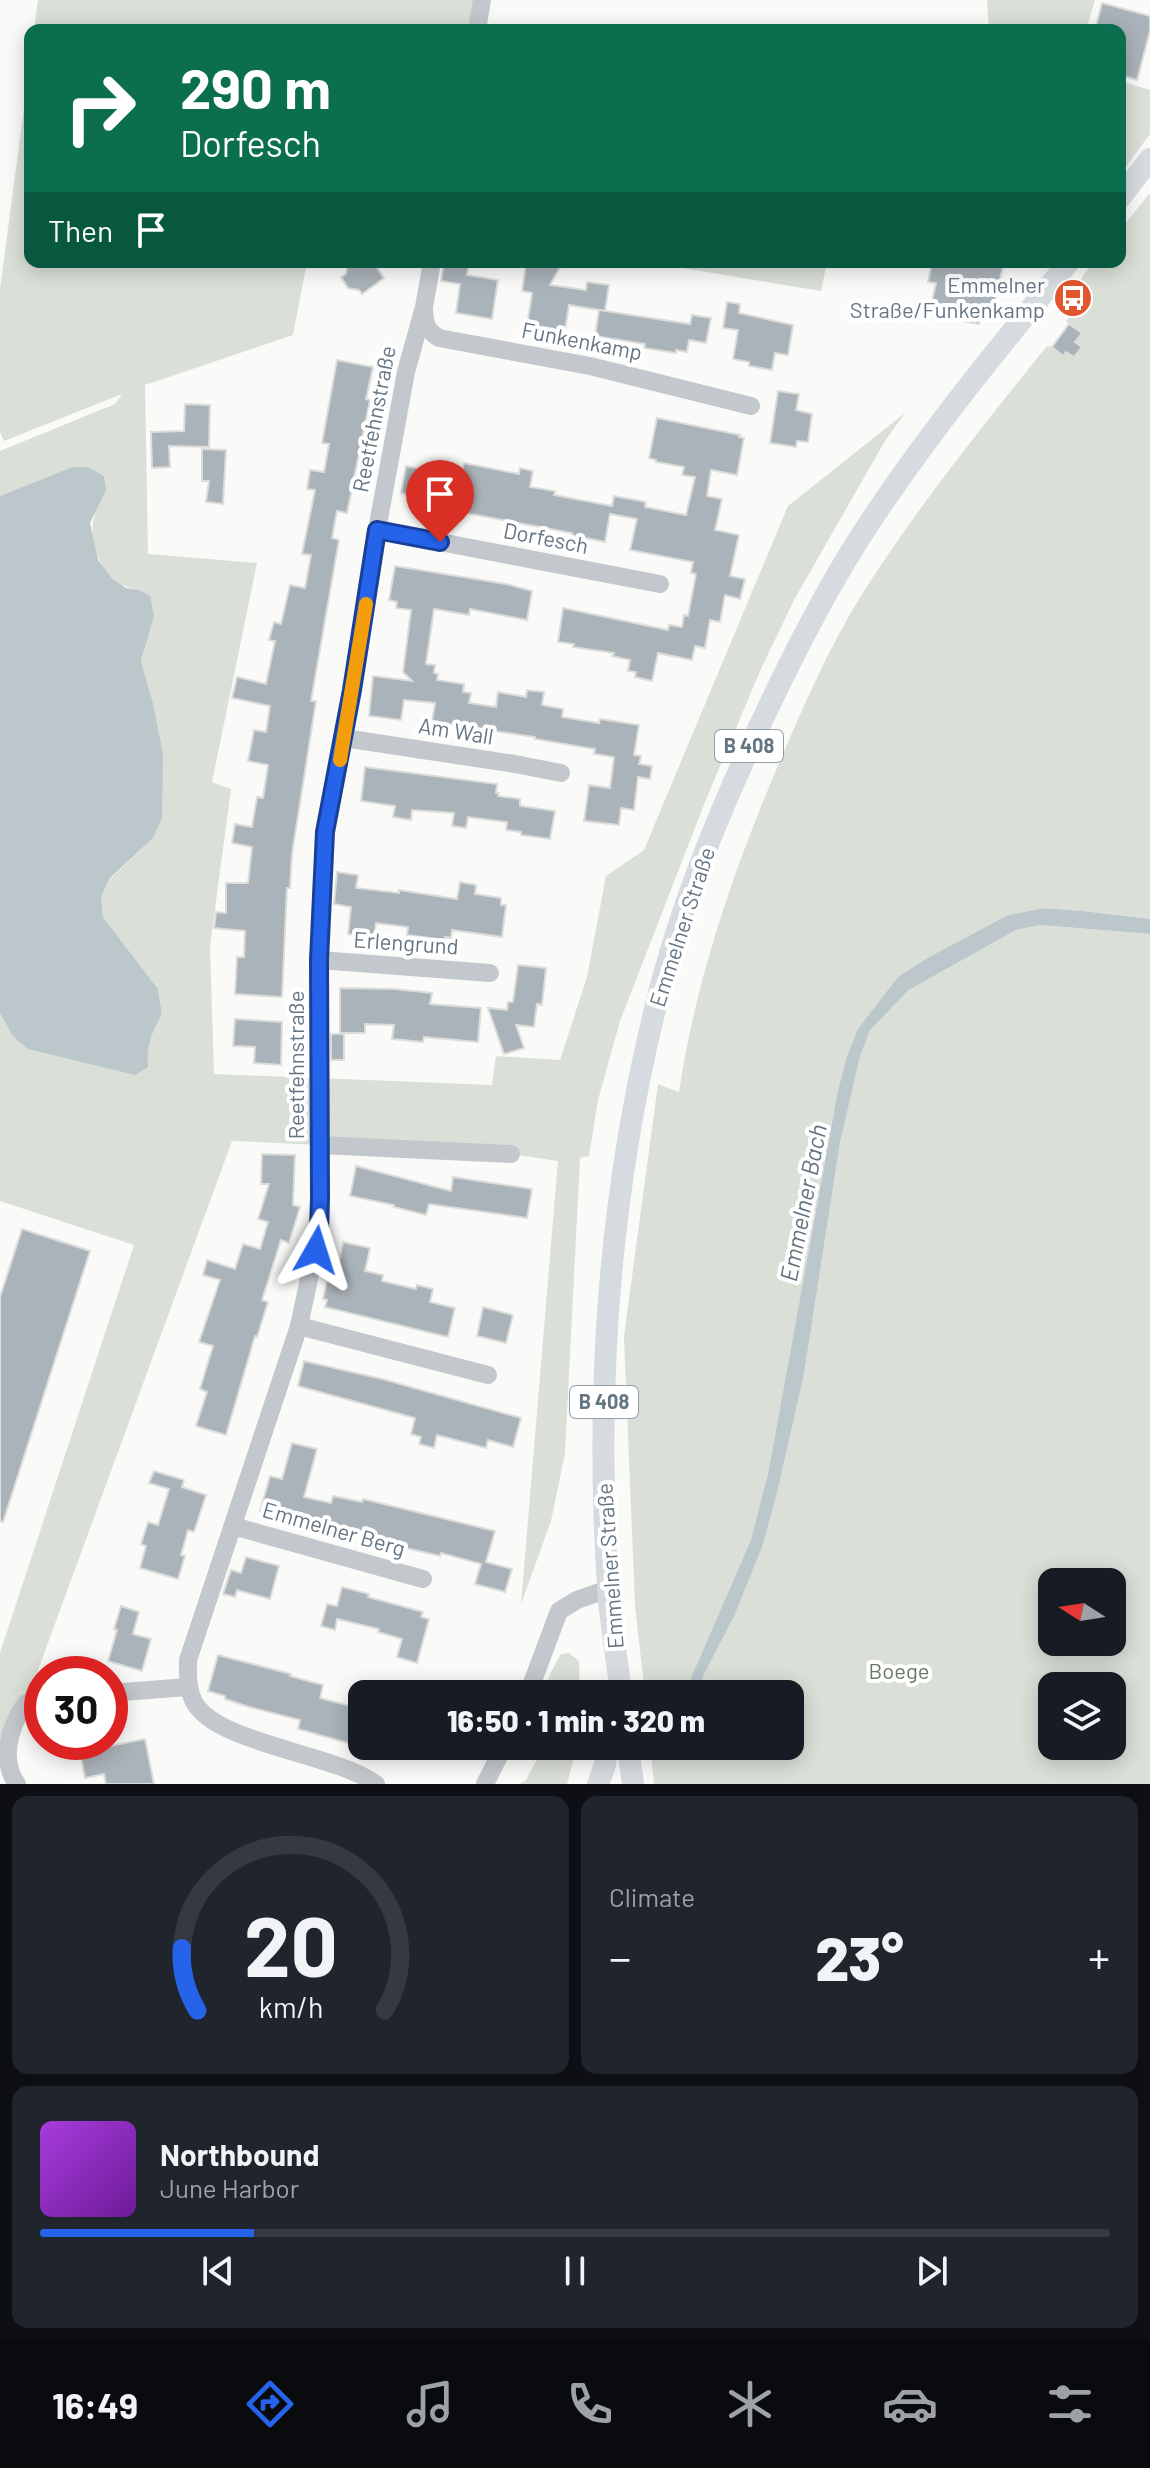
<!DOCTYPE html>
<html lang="en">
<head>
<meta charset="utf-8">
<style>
	:root { --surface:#171b24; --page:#20242c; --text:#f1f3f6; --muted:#9ea1a6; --line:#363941; --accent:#2563eb }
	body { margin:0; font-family:Barlow,sans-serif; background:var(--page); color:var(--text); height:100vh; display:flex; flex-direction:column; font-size:30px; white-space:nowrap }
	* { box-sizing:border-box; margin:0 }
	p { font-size:26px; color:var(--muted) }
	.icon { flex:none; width:44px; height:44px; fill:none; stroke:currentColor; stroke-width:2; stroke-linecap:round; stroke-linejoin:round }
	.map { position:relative; height:1784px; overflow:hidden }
	.drawer { display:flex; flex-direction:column; gap:12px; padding:12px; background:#0d0f14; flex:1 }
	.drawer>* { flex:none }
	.guide { position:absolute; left:24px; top:24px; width:1102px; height:244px; border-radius:16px; box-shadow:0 4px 20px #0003; background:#0b6e4f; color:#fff; overflow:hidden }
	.needle { width:52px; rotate:282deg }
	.buttons { position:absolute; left:1038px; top:1568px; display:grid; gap:16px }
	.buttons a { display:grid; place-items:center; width:88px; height:88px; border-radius:16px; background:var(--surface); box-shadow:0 4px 20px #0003; font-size:40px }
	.speed { position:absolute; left:24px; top:1656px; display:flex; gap:16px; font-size:40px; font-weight:700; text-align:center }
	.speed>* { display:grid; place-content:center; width:104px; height:104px; border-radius:50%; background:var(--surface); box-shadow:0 4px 20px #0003; line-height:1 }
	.speed .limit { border:12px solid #d22; background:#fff; color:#111 }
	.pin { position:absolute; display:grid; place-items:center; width:68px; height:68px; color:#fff; margin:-82px -34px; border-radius:50% 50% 50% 0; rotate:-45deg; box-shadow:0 0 8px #0007 }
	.pin .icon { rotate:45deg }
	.me { position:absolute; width:88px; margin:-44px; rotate:6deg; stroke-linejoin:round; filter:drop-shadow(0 0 6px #0008) }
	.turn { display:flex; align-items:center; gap:28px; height:168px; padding:0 24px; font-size:36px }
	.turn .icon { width:104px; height:104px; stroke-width:2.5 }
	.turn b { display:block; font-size:56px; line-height:68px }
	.then { display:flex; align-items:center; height:76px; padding:0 24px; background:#0003; gap:16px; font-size:30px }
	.big { font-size:60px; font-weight:800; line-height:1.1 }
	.drawer .widget { flex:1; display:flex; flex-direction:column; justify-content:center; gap:12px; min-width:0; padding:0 28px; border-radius:16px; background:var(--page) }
	.drawer .dial { align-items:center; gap:0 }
	.dial svg { height:208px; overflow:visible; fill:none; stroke:var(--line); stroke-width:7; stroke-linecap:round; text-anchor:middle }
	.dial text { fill:var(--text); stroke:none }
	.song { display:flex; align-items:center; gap:24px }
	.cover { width:96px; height:96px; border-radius:12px; background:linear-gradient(135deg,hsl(280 70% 55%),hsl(280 70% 35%)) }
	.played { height:8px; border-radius:4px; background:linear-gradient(90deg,var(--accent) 20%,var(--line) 20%) }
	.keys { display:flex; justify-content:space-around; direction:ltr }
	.heat { display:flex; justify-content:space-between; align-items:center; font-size:44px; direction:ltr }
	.drawer .tiles { flex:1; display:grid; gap:12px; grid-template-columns:1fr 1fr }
	.widget:last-child { grid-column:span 2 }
	.trip { position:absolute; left:348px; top:1680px; width:456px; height:80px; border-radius:16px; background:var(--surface); box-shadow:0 4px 20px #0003; font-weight:800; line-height:80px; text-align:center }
	.tab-bar { display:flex; height:128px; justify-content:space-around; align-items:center; background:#090b0e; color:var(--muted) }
	.tab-bar .icon { width:56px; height:56px }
	.tab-bar .on { color:var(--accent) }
	.tab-bar b { font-size:36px; color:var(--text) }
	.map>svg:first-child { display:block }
</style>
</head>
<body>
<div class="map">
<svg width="1150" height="1784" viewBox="0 0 1150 1784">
	<rect width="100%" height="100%" fill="#fafaf8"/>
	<!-- green -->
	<g fill="#dadfd7" fill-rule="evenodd">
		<polygon points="38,0 483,0 477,30 34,30"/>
		<polygon points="987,0 1095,0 1086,30 989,30"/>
		<path d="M30,63V262H307L293,335L145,385L148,554L257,563L212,782L231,789L210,946L214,1074L492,1085L496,1056L560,1060L587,977L606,876L644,850L788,506L905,413L885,441L794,600L760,671L705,802L620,1021L598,1100L589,1156L580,1158L565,1453L551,1521L521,1604L558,1161L511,1154L232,1141L26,1703L0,1764V1653L134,1245L0,1201V1013L12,1035L147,1067C146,1046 152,1032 162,1014L158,989L103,917L101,897L110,879L153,838L163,753L153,703L141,661L146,644L139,590C102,585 83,540 97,508L72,467L0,496V451L115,404L122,394L4,441L0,432V289Z"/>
		<polygon points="1120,81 1150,90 1150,134 1120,175"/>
		<path d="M1150,193V919L1083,911L1044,908L1008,915L929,957L899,977L847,1056L838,1090L768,1474L762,1500L773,1505L778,1489L804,1374L840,1143L860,1055L870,1030L909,990L1016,930L1040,925L1150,934V1784H654L650,1746H790V1694H645L635,1606L624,1336L658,1084L679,1092C696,979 733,872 777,768C803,707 830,644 866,588C920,504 984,424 1047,346L1052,347L1069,324L1066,321L1084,300L1075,292L1084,274L1094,262H1120V230ZM1052,1582H1112V1642H1052ZM1052,1686H1112V1746H1052Z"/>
		<polygon points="646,262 827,262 821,291"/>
		<polygon points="569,1653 579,1661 580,1694 543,1694 550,1674 561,1654"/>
		<polygon points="544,1746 577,1746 567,1784 520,1784 526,1780"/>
	</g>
	<!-- water -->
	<g fill="#bbc7cb">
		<path d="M72,467H88L104,476L106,490L90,523L98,560L112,578L126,588L139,590L150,596L154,616L141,661L153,703L163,753L162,818L153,838L110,878L101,897L103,917L158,989L162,1014C152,1032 146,1046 148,1067L135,1075L28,1049L12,1035L0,1013V496Z"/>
		<polygon points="1044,908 1083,911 1150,919 1150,934 1040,925 1016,930 909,990 870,1030 860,1056 840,1143 804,1374 778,1489 762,1547 734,1616 703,1676 699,1694 688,1694 692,1676 751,1540 768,1474 838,1090 847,1056 858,1029 898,977 929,957 1008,915"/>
	</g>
	<!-- building -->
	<g fill="#aab3b9" stroke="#dcdcda" stroke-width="2">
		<polygon points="1102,3 1150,16 1150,31 1137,80 1120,75 1120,30 1095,30"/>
		<polygon points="348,262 373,262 384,278 362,294 359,290 348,288 341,277 346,274"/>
		<polygon points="444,262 469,262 467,275 498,280 492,319 456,313 460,284 441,281"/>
		<polygon points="526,262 563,262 550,285 586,290 587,282 609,285 605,311 569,305 565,331 527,326 532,293 522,291"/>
		<polygon points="932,262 1004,262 992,315 981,313 979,324 929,314 936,283 928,282"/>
		<polygon points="727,302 740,304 739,313 793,325 788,355 775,353 772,370 749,366 749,362 733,359 738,330 723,328"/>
		<polygon points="599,310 690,324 692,315 711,318 706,343 689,340 687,352 676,350 676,353 644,348 645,344 595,336"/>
		<polygon points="1069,324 1082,333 1075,342 1082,347 1074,357 1066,352 1063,356 1052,347"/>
		<polygon points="337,360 373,367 366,399 370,400 347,513 337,511 332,538 339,540 311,701 316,701 292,854 290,888 287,888 282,997 235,994 237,957 244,957 245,931 214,928 216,912 226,913 226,883 248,883 252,847 232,843 235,824 252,827 257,797 263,798 268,765 248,761 254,730 266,732 270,706 232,698 237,677 266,684 275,641 269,640 274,622 281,624 290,585 305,588 311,555 302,554 315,490 307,489 310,470 324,472 329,444 322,443"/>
		<polygon points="778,391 799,394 796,410 812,414 808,442 797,441 796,447 770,443"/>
		<polygon points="185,404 210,405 209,447 169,446 170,467 152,468 151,432 184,431"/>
		<polygon points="657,418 740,435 739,437 744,438 737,475 711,470 707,496 722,499 715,530 739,535 730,576 745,579 740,599 725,595 720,622 710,620 705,648 695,646 692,660 658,653 652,681 635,677 636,672 628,671 630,660 612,656 614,653 573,647 574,644 558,642 563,608 668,630 669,625 682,627 684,615 688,616 696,574 691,573 693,562 630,550 637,519 610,514 605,542 572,535 572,533 412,503 413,496 401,493 406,466 421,469 420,475 460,481 464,463 519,474 520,468 533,471 530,487 555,491 554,495 612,506 614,496 646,502 645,507 686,515 695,477 682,475 684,467 656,462 656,460 649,458"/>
		<polygon points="202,449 226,450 223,504 206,502 209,481 202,481"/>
		<polygon points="395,566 506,584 532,591 527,620 470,609 469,615 434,609 426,664 435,665 434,673 438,674 437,680 464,684 463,692 471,693 469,703 496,707 498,692 526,697 527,690 544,692 542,705 563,709 562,717 599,723 600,719 639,725 634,755 641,756 639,764 652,766 650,779 638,777 634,810 621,808 619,825 584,821 589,785 610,788 614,757 594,754 595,749 535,739 535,737 432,722 435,703 404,700 401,720 369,716 373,676 412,681 403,672 411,610 396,608 397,602 389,600"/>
		<polygon points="365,767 497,784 496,793 499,793 498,796 520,799 520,806 555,811 550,839 521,835 521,832 506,830 507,822 468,817 466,828 452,826 454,813 412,810 411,820 393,817 395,806 361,801"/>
		<polygon points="337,872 358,875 356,888 399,893 399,890 457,899 460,882 476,885 475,894 501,898 501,905 506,905 502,937 452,930 451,938 445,937 444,940 407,935 408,927 376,923 374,937 348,934 351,907 334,904"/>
		<polygon points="518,965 546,968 542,1005 537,1004 534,1027 516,1025 524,1048 504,1054 488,1008 507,1010 508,1002 513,1002"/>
		<polygon points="340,988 394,989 432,993 430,1004 481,1008 478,1042 424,1037 423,1042 392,1039 394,1025 365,1024 365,1033 340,1033"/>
		<polygon points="235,1019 282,1022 281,1065 254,1063 255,1047 233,1046"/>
		<rect x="331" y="1034" width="13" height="26"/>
		<polygon points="262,1154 295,1155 293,1205 300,1207 289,1243 281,1240 262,1300 268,1302 257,1337 255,1336 226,1435 196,1426 207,1392 200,1389 213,1346 199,1342 220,1280 203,1275 207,1260 235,1269 243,1244 260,1249 268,1222 258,1219 269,1184 261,1184"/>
		<polygon points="356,1166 451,1191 453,1177 532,1189 527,1218 429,1204 426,1215 394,1207 394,1205 350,1196"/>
		<polygon points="22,1229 90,1251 3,1522 0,1521 0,1297"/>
		<polygon points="343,1242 370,1248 365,1271 383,1275 382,1281 416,1289 417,1285 433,1289 430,1302 455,1308 448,1337 325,1307 327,1300 323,1299 331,1261 339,1263"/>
		<polygon points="483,1307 513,1315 506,1343 477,1336"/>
		<polygon points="304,1361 382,1379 521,1418 513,1447 488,1440 486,1448 437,1435 434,1448 419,1444 421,1437 411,1434 415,1418 298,1386"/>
		<polygon points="292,1443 317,1449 304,1497 331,1503 333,1496 362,1502 363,1499 495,1531 486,1562 512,1569 505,1592 475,1584 481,1564 441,1553 440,1556 385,1543 384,1546 365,1541 366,1538 307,1525 260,1511 270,1476 282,1479"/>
		<polygon points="154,1471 184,1480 182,1487 206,1495 194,1532 188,1530 181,1555 185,1556 178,1579 140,1568 146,1546 141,1544 148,1522 158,1525 169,1489 149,1483"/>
		<polygon points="246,1557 279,1566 270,1599 237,1590 235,1597 223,1594 231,1570 241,1573"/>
		<polygon points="342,1587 369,1594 368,1597 423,1612 421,1617 429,1619 417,1663 397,1657 402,1639 378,1632 379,1629 337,1619 335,1630 321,1626 327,1604 337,1606"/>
		<polygon points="121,1606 139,1612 133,1634 151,1639 142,1671 108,1661 117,1630 114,1629"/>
		<polygon points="218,1655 291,1674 290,1676 323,1685 320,1698 362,1709 362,1747 298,1729 300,1720 249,1707 225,1699 225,1696 208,1691"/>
		<polygon points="145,1739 154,1784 106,1784 104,1774 85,1778 80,1752"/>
	</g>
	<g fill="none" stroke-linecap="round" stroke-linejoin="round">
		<!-- minor -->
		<g stroke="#c3c8cc" stroke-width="18">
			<polyline points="477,30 482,0"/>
			<path d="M424,310C425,324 426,330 439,338L590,366L751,406"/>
			<polyline points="377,530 660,584"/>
			<polyline points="344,738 515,764 561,773"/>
			<polyline points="319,960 490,973"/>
			<polyline points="320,1145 511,1154"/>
			<polyline points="299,1326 488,1375"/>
			<polyline points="233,1526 423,1579"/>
			<polyline points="110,1693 188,1687"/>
			<polyline points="528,1694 559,1611 577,1600 608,1589"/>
			<path d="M17,1784C0,1761 9,1726 26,1703L42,1701"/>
			<path d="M376,1784C333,1753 217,1744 194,1702C187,1688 188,1674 188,1660L299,1326L319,1232V960L325,832L344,738L377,530L406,372L424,307L432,262"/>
			<polyline points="485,1784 504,1746"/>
		</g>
		<!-- major -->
		<g stroke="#d6dbdf" stroke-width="22">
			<polyline points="1120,198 1150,159"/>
			<path d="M621,1694C617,1658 610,1622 608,1586C595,1391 609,1195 656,1005C681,902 723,802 769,706C799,643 831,580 870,522C930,431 1000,346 1069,262"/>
			<polyline points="628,1746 633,1784"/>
			<polyline points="598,1784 605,1765 607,1746"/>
		</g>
	</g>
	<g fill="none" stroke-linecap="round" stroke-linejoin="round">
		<!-- route casing -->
		<g stroke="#184099" stroke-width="20">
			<polyline id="route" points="316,1250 319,1232 320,1197 319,960 325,832 352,690 377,530 440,542"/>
		</g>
		<!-- route -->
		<use href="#route" stroke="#2563eb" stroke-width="14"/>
		<!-- slow -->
		<polyline stroke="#f59e0b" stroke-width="14" points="340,760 366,604"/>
	</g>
	<!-- icons -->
	<defs>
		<g id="bus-disc" transform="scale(2)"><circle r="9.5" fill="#e4572e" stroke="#fff"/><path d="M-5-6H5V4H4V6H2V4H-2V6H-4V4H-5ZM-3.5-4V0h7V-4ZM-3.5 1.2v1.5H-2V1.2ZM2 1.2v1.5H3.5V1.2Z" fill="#fff"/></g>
	</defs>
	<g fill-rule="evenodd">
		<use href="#bus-disc" x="1073" y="298"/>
	</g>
	<g text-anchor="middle" stroke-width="8" stroke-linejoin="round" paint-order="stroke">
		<!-- shield labels -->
		<g fill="#fff" stroke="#939fa8" stroke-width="2">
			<rect x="715" y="730" width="68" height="32" rx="6"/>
			<rect x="570" y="1386" width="68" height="32" rx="6"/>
		</g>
		<g font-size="20" font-weight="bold" fill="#657683">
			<text x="749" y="753">B 408</text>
			<text x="604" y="1409">B 408</text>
		</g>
		<!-- poi labels -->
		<g font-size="22" fill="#657683" stroke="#fff" text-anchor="end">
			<text x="1045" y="293">Emmelner<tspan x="1045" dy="25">Straße/Funkenkamp</tspan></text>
		</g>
		<!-- street labels -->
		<g font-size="22" fill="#657683" stroke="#fff">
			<text transform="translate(582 341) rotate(11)" y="8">Funkenkamp</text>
			<text transform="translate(374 419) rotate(-79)" y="8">Reetfehnstraße</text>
			<text transform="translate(546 538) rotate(11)" y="8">Dorfesch</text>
			<text transform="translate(456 731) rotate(9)" y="8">Am Wall</text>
			<text transform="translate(682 927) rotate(-72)" y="8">Emmelner Straße</text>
			<text transform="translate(406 943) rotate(4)" y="8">Erlengrund</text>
			<text transform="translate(296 1065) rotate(-90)" y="8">Reetfehnstraße</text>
			<text transform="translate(334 1529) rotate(16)" y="8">Emmelner Berg</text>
			<text transform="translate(610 1566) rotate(-94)" y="8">Emmelner Straße</text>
		</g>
		<!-- park labels -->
		<g font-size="22" fill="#687a64" stroke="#fff">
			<text x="899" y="1679">Boege</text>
		</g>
		<!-- water labels -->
		<g font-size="24" font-style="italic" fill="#60757c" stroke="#fff">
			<text transform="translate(804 1203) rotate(-79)" y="8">Emmelner Bach</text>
		</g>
	</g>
</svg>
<div class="buttons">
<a><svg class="needle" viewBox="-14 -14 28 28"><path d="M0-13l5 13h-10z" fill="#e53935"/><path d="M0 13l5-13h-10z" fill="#9ea1a6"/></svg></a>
<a><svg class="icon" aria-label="layers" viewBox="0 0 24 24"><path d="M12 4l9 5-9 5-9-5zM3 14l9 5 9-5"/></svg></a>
</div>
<div class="speed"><div class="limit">30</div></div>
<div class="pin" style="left:440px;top:542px;background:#d93025"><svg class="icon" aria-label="arrive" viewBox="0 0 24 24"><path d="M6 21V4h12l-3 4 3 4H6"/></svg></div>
<svg class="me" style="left:316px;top:1250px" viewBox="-20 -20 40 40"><path d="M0-17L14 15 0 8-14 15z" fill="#2563eb" stroke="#fff" stroke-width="4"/></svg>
<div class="trip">16:50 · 1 min · 320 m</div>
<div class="guide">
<div class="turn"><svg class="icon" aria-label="right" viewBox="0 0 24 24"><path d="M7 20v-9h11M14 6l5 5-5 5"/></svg><div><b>290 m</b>Dorfesch</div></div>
<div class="then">Then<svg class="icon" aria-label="arrive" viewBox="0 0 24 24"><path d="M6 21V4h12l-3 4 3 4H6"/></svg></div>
</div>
</div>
<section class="drawer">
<div class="tiles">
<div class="widget dial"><svg viewBox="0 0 100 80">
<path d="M14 69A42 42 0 1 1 86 69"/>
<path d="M14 69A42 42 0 0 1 8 45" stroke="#2563eb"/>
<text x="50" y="56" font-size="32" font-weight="700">20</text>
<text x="50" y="72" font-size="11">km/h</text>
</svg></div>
<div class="widget"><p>Climate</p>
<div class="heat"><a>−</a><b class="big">23°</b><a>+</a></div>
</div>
<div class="widget">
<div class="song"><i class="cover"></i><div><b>Northbound</b><p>June Harbor</p></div></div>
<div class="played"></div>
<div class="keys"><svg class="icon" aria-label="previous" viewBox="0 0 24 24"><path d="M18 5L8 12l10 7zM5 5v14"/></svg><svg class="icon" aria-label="pause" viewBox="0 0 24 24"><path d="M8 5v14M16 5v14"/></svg><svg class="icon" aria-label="next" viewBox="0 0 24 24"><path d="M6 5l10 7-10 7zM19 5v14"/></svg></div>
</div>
</div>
</section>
<nav class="tab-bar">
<b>16:49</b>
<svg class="icon on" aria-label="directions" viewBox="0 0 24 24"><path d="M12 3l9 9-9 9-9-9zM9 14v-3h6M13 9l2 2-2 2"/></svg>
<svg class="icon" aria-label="music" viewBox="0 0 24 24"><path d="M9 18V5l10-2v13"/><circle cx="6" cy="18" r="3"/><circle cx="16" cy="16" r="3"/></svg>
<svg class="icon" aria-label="phone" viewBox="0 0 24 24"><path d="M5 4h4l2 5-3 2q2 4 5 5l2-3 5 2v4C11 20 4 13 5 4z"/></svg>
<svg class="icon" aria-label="climate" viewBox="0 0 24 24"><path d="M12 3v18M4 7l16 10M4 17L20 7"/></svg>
<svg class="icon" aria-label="car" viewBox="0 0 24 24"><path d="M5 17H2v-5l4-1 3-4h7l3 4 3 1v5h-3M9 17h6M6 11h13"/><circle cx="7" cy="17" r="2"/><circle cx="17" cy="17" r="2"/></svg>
<svg class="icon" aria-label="filters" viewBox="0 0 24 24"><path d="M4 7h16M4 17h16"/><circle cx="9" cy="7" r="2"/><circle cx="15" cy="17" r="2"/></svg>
</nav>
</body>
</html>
